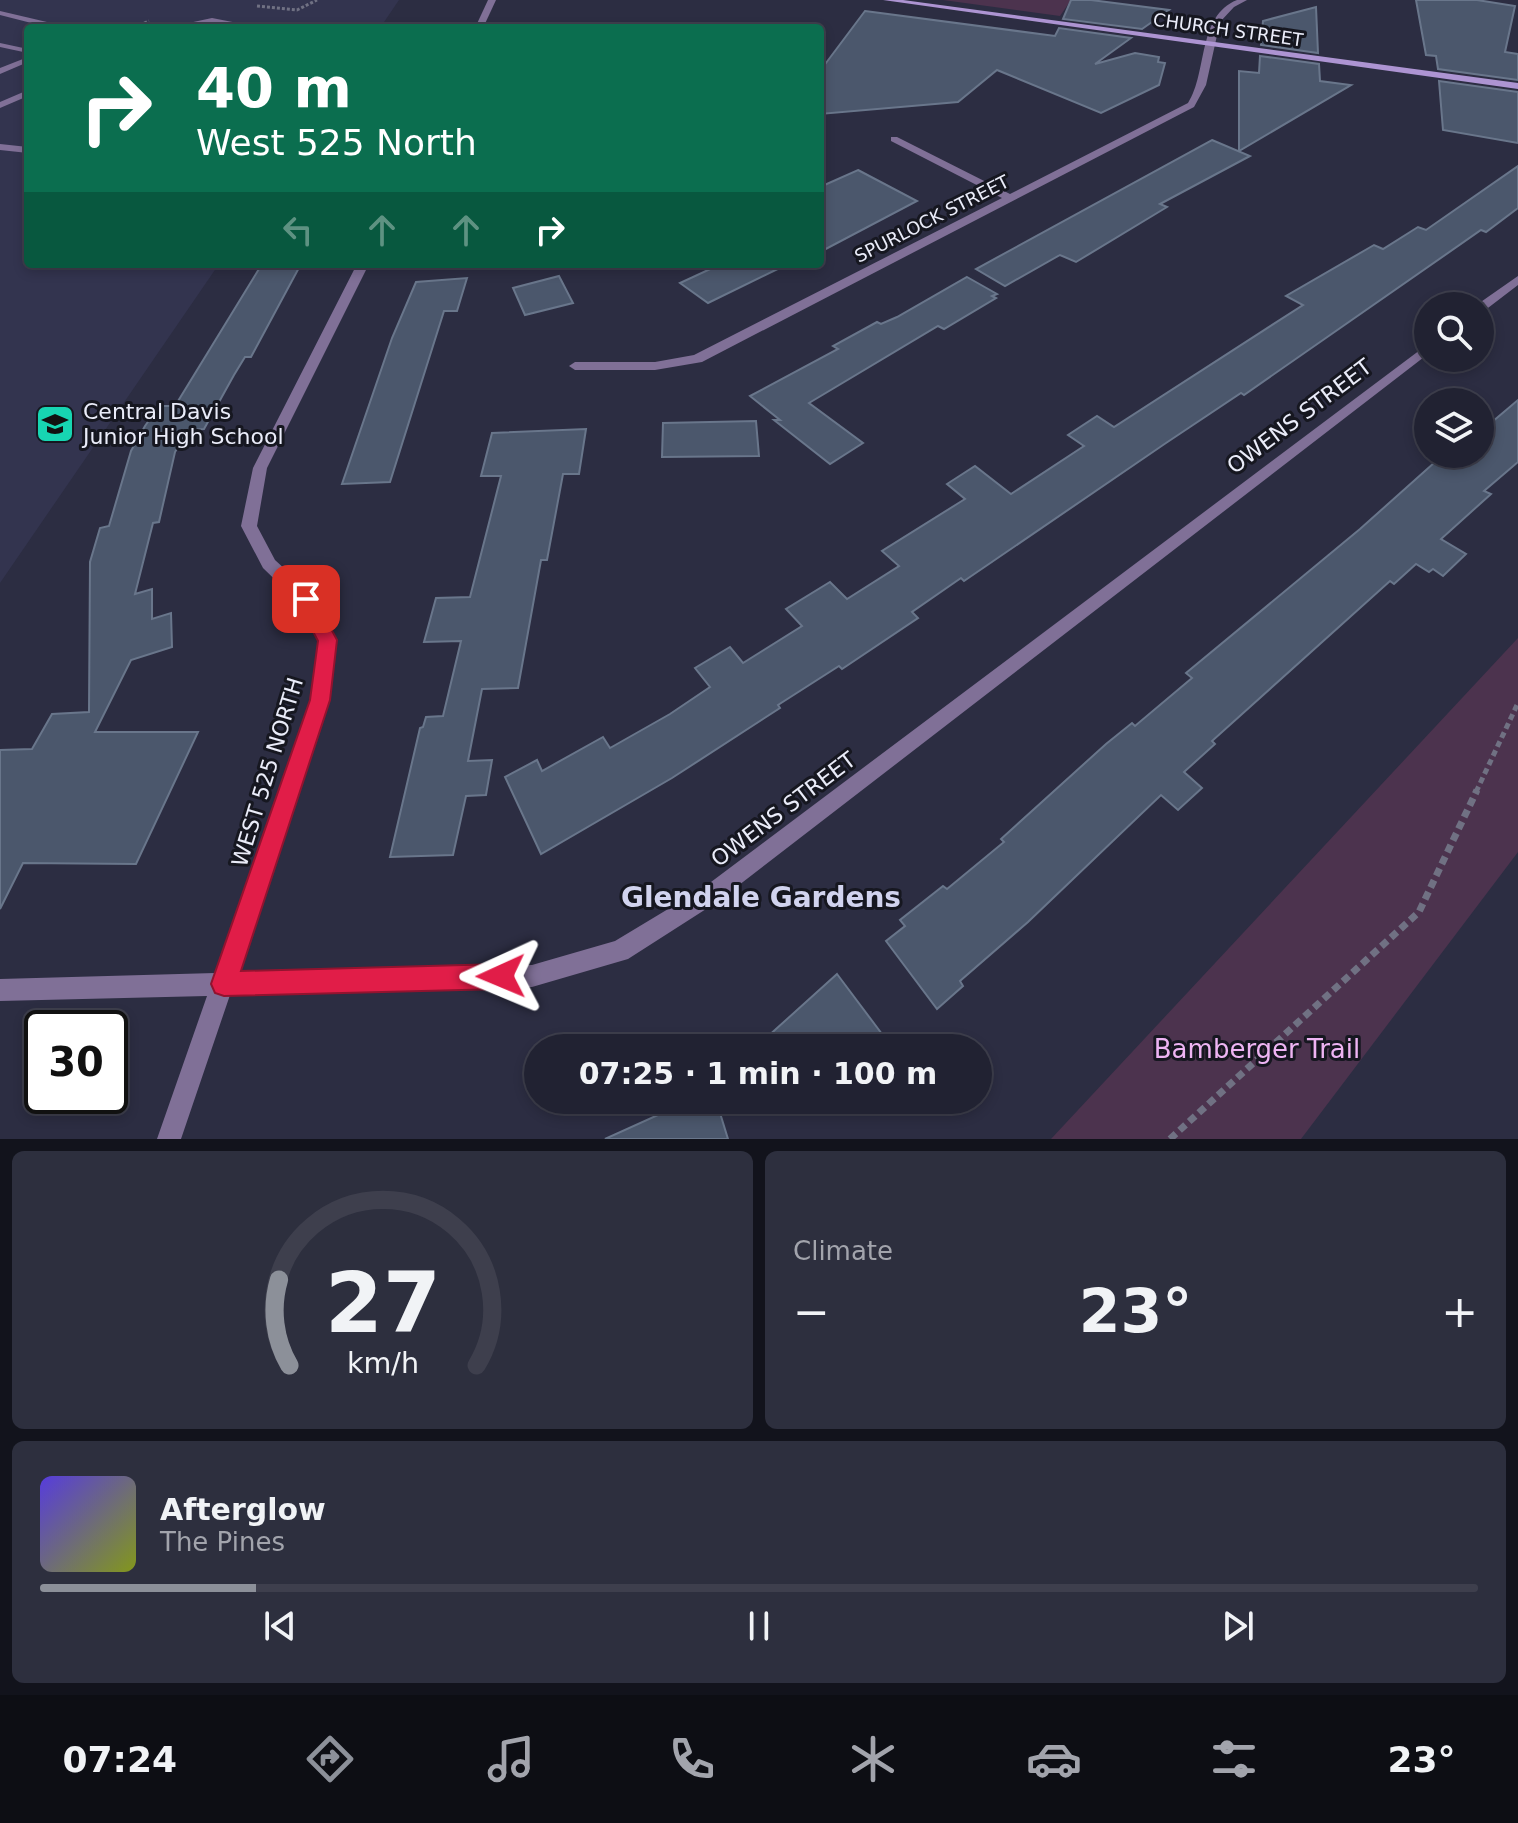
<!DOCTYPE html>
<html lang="en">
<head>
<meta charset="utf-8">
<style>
	:root { --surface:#212232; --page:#2d2f3e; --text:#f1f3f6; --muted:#a2a4ac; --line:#3e3f4d; --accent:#8c9099 }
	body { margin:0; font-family:"DejaVu Sans",sans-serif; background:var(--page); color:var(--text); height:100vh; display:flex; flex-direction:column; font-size:30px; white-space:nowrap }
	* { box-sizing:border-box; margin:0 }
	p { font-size:26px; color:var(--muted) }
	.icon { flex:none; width:44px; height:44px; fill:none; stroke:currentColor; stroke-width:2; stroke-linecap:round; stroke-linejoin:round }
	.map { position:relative; height:1139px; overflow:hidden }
	.sheet { display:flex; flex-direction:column; gap:12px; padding:12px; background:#12131c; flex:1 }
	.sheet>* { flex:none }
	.hud { position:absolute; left:24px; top:24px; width:800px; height:244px; border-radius:8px; box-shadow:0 4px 12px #0003,0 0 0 2px var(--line); background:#0b6e4f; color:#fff; overflow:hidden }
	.controls { position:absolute; left:1414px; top:292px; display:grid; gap:16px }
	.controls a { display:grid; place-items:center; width:80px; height:80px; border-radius:50%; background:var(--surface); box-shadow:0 4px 12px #0003,0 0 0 2px var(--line); font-size:40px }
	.speed { position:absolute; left:24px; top:1010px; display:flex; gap:16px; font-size:40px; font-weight:700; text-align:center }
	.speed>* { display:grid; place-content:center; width:104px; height:104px; border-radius:50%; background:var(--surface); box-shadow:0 4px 12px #0003,0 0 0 2px var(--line); line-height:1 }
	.speed .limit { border:4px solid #111; border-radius:12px; background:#fff; color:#111 }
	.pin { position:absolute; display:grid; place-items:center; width:68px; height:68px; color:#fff; margin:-34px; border-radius:16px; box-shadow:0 4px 12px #0006 }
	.me { position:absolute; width:88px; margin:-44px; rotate:269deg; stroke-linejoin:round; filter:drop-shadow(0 0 6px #0008) }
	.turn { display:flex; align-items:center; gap:28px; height:168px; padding:0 40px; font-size:36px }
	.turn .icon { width:104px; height:104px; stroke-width:2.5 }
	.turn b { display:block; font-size:56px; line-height:68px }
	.lanes { display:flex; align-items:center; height:76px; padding:0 40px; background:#0003; justify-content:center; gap:40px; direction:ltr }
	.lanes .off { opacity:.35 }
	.big { font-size:60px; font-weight:600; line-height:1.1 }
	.sheet .widget { flex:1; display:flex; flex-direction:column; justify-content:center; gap:12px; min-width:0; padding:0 28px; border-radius:12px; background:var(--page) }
	.sheet .dial { align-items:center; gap:0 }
	.dial svg { height:208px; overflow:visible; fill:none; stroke:var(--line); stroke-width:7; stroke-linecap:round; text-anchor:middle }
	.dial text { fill:var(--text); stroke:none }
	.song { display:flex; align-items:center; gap:24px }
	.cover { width:96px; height:96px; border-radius:12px; background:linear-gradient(135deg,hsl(250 70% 55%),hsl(70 70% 35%)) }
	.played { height:8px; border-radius:4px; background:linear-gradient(90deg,var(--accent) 15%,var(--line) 15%) }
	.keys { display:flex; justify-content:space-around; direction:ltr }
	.heat { display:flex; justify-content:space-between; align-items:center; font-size:44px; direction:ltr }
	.sheet .tiles { flex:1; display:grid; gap:12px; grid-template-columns:1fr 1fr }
	.widget:last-child { grid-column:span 2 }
	.trip { position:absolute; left:524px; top:1034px; width:468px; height:80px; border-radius:40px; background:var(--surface); box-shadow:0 4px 12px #0003,0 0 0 2px var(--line); font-weight:600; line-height:80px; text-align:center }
	.dock { display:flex; height:128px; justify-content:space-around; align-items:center; background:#0d0e14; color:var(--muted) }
	.dock .icon { width:56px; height:56px }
	.dock .selected { color:var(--accent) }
	.dock b { font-size:36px; color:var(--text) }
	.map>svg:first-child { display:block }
</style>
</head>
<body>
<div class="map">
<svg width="1518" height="1139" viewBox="0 0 1518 1139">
	<rect width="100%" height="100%" fill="#2c2d42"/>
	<!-- built -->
	<polygon fill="#33344f" points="0,0 399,0 380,28 28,28 28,264 219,264 0,583"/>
	<!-- green -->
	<g fill="#4c334e">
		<polygon points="943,0 1071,0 1060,16"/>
		<polygon points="1518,638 1518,852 1301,1139 1051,1139"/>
	</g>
	<!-- building -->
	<g fill="#4b576c" stroke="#69768b" stroke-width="2">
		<polygon points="1071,0 1091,0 1169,10 1142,29 1063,19"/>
		<polygon points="1416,0 1477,0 1515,6 1505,52 1518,54 1518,80 1438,69 1436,56 1426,55"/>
		<polygon points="1316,7 1318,53 1261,45 1263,21"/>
		<polygon points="865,11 1055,36 1059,28 1131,38 1095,64 1135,53 1159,57 1158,62 1165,63 1159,85 1101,113 997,70 958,102 820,114 820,71"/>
		<polygon points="1260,56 1319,64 1320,81 1351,85 1239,151 1239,71 1259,73"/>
		<polygon points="1439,81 1518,92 1518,143 1443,130"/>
		<polygon points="1212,140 1250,156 1160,204 1167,207 1076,262 1060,255 1005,286 976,269"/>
		<polygon points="1518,166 1518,208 1486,232 1481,230 1244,395 1241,393 1166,443 964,581 961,578 912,612 918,618 842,669 839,666 778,705 780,708 672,778 541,854 505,777 537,760 542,771 603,737 610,748 670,714 710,687 695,668 730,647 743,663 802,626 786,609 830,582 847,599 899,566 882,551 965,499 947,484 975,466 1011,494 1084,446 1068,435 1097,416 1114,427 1303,305 1286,296 1374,245 1383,249 1418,227 1426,230"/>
		<polygon points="858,170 917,201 820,252 820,187"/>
		<polygon points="262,264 301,264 251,357 245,357 234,375 204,429 188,430 175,452 159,522 153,523 135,594 152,589 152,619 171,613 172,647 131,660 95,732 198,732 136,864 23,863 0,909 0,750 32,749 52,714 89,712 90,562 100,528 109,526 131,451 145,426 159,406 175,406"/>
		<polygon points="721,264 788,264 708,303 680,283"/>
		<polygon points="559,276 573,303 525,315 513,288"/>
		<polygon points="967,277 997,294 992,296 996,298 944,329 938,326 809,403 863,443 830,464 774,420 780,420 750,396 838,349 833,346 877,322 881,324 897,317"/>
		<polygon points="467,278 457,311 444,311 390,482 342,484 392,338 416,282"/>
		<polygon points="1518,400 1518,462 1484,491 1491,494 1441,539 1466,554 1443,576 1433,569 1429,572 1416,564 1394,584 1390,581 1212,741 1215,744 1184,772 1202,788 1178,810 1161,795 1028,922 960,981 963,986 937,1009 886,941 905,926 900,920 943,886 947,889 1004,842 1001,839 1106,744 1132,723 1135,726 1192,678 1186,673 1360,529 1444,454 1480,454 1480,416 1492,422"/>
		<polygon points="756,421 759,456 662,457 663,423"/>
		<polygon points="586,429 579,474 563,474 547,560 541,560 518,688 482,689 468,761 492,760 486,795 466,796 453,855 390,857 420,728 423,727 426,717 443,716 461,641 424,642 436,598 470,597 501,476 481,476 492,433"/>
		<polygon points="837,974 885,1038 874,1048 755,1048"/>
		<polygon points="691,1100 716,1100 728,1139 605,1139"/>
	</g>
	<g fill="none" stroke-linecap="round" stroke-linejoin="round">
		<!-- path-far2 -->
		<g stroke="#707183" stroke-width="3" stroke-dasharray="3 2" stroke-linecap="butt">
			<polyline points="257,6 297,10 317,0"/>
			<polyline points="135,27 149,21"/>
		</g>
		<!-- path-far1 -->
		<polyline stroke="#707183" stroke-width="5" stroke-dasharray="6 4" stroke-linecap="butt" points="1476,792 1518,703"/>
		<!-- path -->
		<polyline stroke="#707183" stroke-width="7" stroke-dasharray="8 5" stroke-linecap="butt" points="1170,1139 1419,912 1477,790"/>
		<!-- lane -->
		<g fill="#807097" fill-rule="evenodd">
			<polygon points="0,11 64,26 65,28 51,28 0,15"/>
			<polygon points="212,18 253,26 257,28 212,22 181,28 170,27"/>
			<polygon points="0,43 28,49 28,53 0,47"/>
			<polygon points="28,57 28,62 0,74 0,68"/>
			<polygon points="28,90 28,96 0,108 0,102"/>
			<polygon points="0,144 28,147 28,153 0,150"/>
		</g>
		<!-- street -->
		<g fill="#807097" fill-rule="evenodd">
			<polygon points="488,0 496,0 483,28 475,28"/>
			<path d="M1237,0H1247L1234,7L1220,22L1206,85L1194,107L702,362L655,370H575L569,366L575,362H655L694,355L1002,198L891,141V137H897L1010,194L1188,103C1208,72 1197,16 1237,0Z"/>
			<polygon points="357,264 369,264 267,468 257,526 275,560 312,594 336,640 329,700 237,973 532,965 615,941 703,888 1428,344 1428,354 717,902 628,959 532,987 230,995 181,1139 157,1139 207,996 0,1001 0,979 215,973 311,700 318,640 300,604 263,568 241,526 253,468"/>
			<polygon points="1518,276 1518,285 1484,311 1480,312 1480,306 1475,306"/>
		</g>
		<!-- secondary -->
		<polygon fill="#ad94d2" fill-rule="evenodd" points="883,0 903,0 1518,83 1518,89"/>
	</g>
	<!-- route -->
	<polygon fill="#e11d48" stroke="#92132f" stroke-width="2" points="306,591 312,593 337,640 330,700 241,971 501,964 510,967 514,976 510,985 501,989 224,996 215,993 211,984 310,700 318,641 296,599 299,593"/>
	<!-- icons -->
	<defs>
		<g id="school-square" transform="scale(2)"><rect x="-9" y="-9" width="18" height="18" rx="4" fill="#17d5b2" stroke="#161720"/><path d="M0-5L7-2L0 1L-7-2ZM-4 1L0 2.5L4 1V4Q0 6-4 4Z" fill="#111"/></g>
	</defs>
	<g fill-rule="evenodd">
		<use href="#school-square" x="55" y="424"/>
	</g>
	<g text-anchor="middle" stroke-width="6" stroke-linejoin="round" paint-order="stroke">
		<!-- far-street labels -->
		<g font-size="18" fill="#eaecf9" stroke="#161720">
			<text transform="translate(1228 30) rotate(8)" y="6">CHURCH STREET</text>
			<text transform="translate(932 219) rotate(-27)" y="6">SPURLOCK STREET</text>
		</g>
		<!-- poi labels -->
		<g font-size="22" fill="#eaecf9" stroke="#161720" text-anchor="start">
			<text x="83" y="419">Central Davis<tspan x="83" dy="25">Junior High School</tspan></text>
		</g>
		<!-- street labels -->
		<g font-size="22" fill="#eaecf9" stroke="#161720">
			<text transform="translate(1299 416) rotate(-37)" y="8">OWENS STREET</text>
			<text transform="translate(267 772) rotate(-73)" y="8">WEST 525 NORTH</text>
			<text transform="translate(783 809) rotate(-37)" y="8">OWENS STREET</text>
		</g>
		<!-- near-park labels -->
		<g font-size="26" fill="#eeb4f3" stroke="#161720">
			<text x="1257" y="1058">Bamberger Trail</text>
		</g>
		<!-- near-neighbourhood labels -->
		<g font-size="28" font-weight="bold" fill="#d1d3ee" stroke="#161720">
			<text x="761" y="907">Glendale Gardens</text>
		</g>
	</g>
</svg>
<div class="controls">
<a><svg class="icon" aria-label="search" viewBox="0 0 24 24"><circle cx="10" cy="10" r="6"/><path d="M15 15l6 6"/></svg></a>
<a><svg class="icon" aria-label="layers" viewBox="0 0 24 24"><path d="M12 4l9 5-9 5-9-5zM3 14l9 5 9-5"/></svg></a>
</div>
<div class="speed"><div class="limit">30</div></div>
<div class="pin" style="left:306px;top:599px;background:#d93025"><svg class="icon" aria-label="arrive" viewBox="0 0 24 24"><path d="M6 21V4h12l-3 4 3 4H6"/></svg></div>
<svg class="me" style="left:501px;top:976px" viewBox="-20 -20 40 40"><path d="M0-17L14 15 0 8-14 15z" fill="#e11d48" stroke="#fff" stroke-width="4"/></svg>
<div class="trip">07:25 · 1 min · 100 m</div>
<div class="hud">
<div class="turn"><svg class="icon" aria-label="right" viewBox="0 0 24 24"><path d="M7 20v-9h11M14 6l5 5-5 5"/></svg><div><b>40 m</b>West 525 North</div></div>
<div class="lanes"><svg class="icon off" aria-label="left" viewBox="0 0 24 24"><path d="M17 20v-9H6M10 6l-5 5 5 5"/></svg><svg class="icon off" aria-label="ahead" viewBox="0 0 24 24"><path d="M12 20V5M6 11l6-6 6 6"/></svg><svg class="icon off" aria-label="ahead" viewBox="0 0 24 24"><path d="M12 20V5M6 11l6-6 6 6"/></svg><svg class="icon" aria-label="right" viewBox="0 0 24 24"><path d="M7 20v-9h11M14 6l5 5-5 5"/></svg></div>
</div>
</div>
<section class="sheet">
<div class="tiles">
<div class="widget dial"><svg viewBox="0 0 100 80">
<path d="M14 69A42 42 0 1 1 86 69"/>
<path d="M14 69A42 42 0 0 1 10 36" stroke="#8c9099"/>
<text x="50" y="56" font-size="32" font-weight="700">27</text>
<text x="50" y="72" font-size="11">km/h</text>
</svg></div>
<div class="widget"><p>Climate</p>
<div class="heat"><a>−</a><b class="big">23°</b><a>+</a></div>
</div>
<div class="widget">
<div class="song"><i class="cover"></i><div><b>Afterglow</b><p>The Pines</p></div></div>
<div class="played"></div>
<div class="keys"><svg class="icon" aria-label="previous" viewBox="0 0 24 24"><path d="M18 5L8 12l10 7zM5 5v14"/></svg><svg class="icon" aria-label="pause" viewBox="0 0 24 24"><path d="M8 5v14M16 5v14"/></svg><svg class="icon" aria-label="next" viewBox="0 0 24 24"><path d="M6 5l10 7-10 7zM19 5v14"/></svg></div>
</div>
</div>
</section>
<nav class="dock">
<b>07:24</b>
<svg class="icon selected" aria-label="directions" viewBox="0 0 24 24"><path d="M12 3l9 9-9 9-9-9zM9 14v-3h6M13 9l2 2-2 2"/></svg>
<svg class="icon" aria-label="music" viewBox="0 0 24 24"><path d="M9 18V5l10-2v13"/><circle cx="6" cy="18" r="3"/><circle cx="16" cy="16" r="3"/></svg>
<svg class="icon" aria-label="phone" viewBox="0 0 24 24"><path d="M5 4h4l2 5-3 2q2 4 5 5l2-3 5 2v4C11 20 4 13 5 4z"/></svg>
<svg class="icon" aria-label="climate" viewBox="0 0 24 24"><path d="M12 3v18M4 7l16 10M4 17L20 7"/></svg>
<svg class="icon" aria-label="car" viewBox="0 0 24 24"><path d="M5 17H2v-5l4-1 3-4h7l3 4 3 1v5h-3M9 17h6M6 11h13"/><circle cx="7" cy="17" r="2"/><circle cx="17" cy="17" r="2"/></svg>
<svg class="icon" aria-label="filters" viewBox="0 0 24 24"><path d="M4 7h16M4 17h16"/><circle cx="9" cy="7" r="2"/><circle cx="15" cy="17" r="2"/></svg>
<b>23°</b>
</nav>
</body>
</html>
